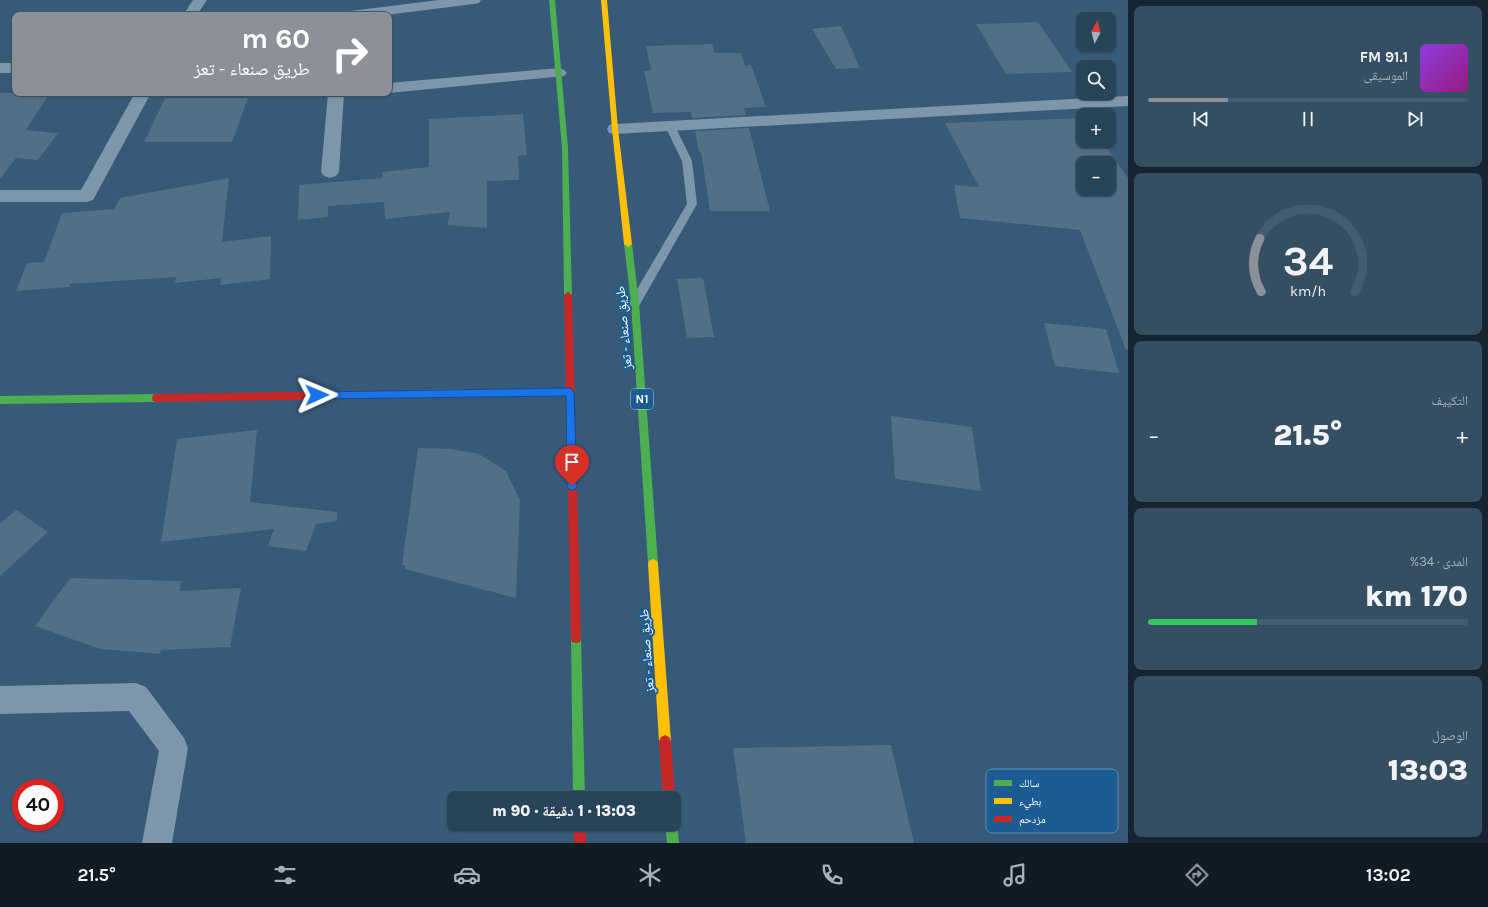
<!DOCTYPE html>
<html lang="ar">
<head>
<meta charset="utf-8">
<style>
	:root { --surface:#284459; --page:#344e62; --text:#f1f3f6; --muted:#a5b0ba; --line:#445c6f; --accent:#8c9099 }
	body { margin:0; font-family:Karla,"Noto Naskh Arabic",sans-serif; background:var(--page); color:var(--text); direction:rtl; height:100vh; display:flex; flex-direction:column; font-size:15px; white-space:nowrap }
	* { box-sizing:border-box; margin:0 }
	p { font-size:13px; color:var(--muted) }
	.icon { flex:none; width:22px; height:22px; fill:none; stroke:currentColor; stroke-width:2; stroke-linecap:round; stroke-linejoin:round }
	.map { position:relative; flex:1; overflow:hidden; direction:ltr }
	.drawer { display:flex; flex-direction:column; gap:6px; padding:6px; background:#162531; width:360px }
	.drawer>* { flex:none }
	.guide { position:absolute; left:12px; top:12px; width:380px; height:84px; border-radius:8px; box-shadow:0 1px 3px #0004,0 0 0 1px var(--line); direction:rtl; background:#8c9099; color:#fff; overflow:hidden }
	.needle { width:26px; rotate:7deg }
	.buttons { position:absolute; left:1076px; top:12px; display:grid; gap:8px }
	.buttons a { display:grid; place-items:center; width:40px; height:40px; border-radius:8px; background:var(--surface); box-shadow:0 1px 3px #0004,0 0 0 1px var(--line); font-size:20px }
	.speed { position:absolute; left:12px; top:779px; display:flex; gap:8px; font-size:20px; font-weight:700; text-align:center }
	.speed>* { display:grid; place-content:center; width:52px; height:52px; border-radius:50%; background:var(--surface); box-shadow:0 1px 3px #0004,0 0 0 1px var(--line); line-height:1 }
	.speed .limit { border:6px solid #d22; background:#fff; color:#111 }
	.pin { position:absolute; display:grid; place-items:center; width:34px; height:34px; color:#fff; margin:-41px -17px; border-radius:50% 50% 50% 0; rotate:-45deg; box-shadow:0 0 4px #0007 }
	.pin .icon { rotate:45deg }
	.me { position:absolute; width:44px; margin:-22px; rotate:89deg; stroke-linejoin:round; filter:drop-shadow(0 0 3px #0008) }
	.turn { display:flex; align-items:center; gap:14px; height:84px; padding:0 16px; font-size:18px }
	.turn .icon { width:52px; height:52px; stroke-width:2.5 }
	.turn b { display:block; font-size:28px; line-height:34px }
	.big { font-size:30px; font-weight:800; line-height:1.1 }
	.drawer .card { flex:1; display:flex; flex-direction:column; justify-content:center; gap:6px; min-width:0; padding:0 14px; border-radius:8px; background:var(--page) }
	.drawer .dial { align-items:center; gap:0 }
	.dial svg { height:104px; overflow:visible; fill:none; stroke:var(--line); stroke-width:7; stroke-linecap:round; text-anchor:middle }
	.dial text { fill:var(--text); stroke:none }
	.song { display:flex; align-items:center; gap:12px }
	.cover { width:48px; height:48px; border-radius:6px; background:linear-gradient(135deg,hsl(270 70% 55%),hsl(310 70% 35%)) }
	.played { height:4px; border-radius:2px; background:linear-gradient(90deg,var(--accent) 25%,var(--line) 25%) }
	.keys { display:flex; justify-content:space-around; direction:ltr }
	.heat { display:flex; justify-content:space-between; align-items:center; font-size:22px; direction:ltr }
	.charge { height:6px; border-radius:3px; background:linear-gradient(90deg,#34c759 34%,var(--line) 0) }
	.trip { position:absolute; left:447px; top:791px; width:234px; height:40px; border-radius:8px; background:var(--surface); box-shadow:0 1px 3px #0004,0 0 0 1px var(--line); font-weight:800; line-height:40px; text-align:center; direction:rtl }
	.menu { display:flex; height:64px; justify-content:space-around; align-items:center; background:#101b24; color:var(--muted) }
	.menu .icon { width:28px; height:28px }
	.menu .active { color:var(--accent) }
	.menu b { font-size:18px; color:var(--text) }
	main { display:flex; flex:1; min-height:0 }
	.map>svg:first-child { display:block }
</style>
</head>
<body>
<main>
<section class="drawer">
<div class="card">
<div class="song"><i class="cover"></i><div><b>91.1 FM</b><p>الموسيقى</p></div></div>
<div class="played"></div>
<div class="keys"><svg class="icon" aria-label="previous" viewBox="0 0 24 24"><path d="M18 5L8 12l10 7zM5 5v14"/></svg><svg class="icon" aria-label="pause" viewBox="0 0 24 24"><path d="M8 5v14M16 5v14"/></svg><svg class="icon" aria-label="next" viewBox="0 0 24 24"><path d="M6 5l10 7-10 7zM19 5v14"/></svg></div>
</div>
<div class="card dial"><svg viewBox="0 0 100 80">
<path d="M14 69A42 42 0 1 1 86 69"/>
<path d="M14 69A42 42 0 0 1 13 28" stroke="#8c9099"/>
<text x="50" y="56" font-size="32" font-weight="700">34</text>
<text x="50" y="72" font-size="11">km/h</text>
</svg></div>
<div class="card"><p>التكييف</p>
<div class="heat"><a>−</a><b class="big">21.5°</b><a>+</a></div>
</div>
<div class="card"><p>المدى · 34%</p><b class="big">170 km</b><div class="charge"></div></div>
<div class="card"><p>الوصول</p><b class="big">13:03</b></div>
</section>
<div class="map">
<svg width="1128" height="843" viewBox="0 0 1128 843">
	<rect width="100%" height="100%" fill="#365a77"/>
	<!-- building -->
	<g fill="#536f86" fill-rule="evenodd">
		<polygon points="1038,22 1072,72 1006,74 976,24"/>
		<polygon points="841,26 860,68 836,69 812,29"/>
		<polygon points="712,44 715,53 741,53 745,66 751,65 766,107 744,108 746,115 692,118 691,112 653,113 644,71 651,70 646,46"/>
		<polygon points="0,93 50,93 26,130 58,133 38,160 16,158 0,179"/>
		<polygon points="165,98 248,98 232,142 144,142"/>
		<polygon points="523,114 527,155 518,156 519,180 487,181 487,228 447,225 450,212 385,219 384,202 328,206 328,217 298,220 299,185 383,178 382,172 429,167 429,119"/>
		<path d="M1083,118V141H1102L1128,178V349L1126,350L1080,230L960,218L954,185L979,187L945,123ZM1083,163H1109V189H1083Z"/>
		<polygon points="749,128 770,211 710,211 701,152 699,152 695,131"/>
		<polygon points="229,178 222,242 271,236 270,279 220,285 221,278 175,283 176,277 70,284 69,287 16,291 27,263 44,262 62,213 114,209 120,198"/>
		<polygon points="703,278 714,337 687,338 677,279"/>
		<polygon points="1044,323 1106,329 1119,373 1055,366"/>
		<polygon points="891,416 972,427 981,491 895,479"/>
		<polygon points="257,430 250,502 337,512 337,521 316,524 306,551 268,546 274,529 161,542 177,439"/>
		<polygon points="418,448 451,449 479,454 506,471 520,500 516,598 405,569 405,565 402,565"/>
		<polygon points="16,510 48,532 0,576 0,524"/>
		<polygon points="70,578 182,581 179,591 241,588 230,647 161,650 160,654 100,649 35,626"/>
		<polygon points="891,745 914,843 746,843 733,748"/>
	</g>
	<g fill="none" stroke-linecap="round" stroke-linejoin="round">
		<!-- lane -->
		<polygon fill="#7e96aa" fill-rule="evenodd" points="670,123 675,126 692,161 697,204 639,306 635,307 631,306 629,303 687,204 682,161 665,126"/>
		<!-- street -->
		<g fill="#7e96aa" fill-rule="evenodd">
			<polygon points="193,0 207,0 197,15 183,15"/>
			<polygon points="439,0 481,0 479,3 474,4 386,15 343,15 345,12 350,11"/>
			<rect x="0" y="63" width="15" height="10"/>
			<polygon points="559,68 564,70 567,73 564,76 389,93 389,83"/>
			<polygon points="135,93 151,93 93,200 87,202 0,202 0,190 81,190"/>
			<polygon points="328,93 344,93 339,172 336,176 330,178 324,176 321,172"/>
			<polygon points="1128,96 1128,106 615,134 609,133 607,129 609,125 615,124"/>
			<polygon points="136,683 146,687 184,738 188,748 172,843 142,843 159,751 129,711 0,714 0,686"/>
		</g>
		<!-- fast -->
		<g fill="#4caf50" fill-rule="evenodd">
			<polygon points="549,0 555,0 568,148 572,295 568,298 564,295 562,148"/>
			<polygon points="628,241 632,244 639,303 658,564 657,567 653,569 649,567 648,564 631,303 624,244"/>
			<polygon points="570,388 573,390 574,392 573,394 570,396 407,398 404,396 403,394 404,392 407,390"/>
			<polygon points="156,394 159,395 160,398 159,401 156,402 0,404 0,396"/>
			<polygon points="576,633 580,634 581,638 585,798 573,798 571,638 572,634"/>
			<polygon points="674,819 677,824 679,843 667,843 665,824 674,824"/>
		</g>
		<!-- slow -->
		<g fill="#ffc107" fill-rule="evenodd">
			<polygon points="601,0 607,0 618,129 632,244 628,247 624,244 612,129"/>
			<polygon points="653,559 657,561 658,564 671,741 669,745 665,747 661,745 659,741 648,564 649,561"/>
		</g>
		<!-- jam -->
		<g fill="#c62828" fill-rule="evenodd">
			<polygon points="568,292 572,295 581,638 580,642 576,643 572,642 571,638 564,295"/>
			<polygon points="407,390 410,392 411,394 410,396 407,398 156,402 153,401 152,398 153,395 156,394"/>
			<polygon points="665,735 669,737 671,741 675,798 674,800 674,798 663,798 659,741 661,737"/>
			<rect x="574" y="824" width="12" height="19"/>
		</g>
	</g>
	<!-- route -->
	<polygon fill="#1a73e8" stroke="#114b97" points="570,388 574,392 577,486 576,489 572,490 569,489 567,486 566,396 317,399 312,395 317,392"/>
	<g text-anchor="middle" stroke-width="4" stroke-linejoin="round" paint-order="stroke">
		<!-- shield labels -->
		<rect fill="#1b5d92" stroke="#bbcede" stroke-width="1" x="631" y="389" width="22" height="20" rx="3"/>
		<g font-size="12" font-weight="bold" fill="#fff">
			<text x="642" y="403">N1</text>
		</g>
		<!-- street labels -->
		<g font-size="13" fill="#fff" stroke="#1b5d92">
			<text transform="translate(623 328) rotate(-95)" y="5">طريق صنعاء - تعز</text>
			<text transform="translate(646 651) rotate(-94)" y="5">طريق صنعاء - تعز</text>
		</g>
	</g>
	<!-- legend -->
	<rect x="986" y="769" width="132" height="64" rx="6" fill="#1b5d92" stroke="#5f8eb3" stroke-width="1"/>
	<rect x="994" y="780" width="18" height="6" fill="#4caf50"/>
	<rect x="994" y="798" width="18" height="6" fill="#ffc107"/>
	<rect x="994" y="816" width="18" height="6" fill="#c62828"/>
	<g font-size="11" fill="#fff">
		<text x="1019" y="787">سالك</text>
		<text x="1019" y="805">بطيء</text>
		<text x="1019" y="823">مزدحم</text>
	</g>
</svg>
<div class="buttons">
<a><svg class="needle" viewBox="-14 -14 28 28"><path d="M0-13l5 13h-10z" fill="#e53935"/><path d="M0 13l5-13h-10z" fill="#a5b0ba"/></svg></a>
<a><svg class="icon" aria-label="search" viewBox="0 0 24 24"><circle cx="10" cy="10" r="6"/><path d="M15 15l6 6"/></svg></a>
<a>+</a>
<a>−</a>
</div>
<div class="speed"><div class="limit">40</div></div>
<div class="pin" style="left:572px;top:486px;background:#d93025"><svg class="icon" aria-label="arrive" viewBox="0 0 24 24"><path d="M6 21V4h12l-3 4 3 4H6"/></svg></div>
<svg class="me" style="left:317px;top:395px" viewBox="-20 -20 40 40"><path d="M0-17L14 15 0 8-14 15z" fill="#1a73e8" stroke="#fff" stroke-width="4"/></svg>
<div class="trip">13:03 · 1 دقيقة · 90 m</div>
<div class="guide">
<div class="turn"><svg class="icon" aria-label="right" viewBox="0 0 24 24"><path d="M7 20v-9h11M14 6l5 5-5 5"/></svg><div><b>60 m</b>طريق صنعاء - تعز</div></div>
</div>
</div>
</main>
<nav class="menu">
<b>13:02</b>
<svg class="icon active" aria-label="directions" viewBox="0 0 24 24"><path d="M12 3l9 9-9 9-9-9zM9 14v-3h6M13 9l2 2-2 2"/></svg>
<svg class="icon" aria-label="music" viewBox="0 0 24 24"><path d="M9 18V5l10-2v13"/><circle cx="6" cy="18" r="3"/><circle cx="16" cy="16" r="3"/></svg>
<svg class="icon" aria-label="phone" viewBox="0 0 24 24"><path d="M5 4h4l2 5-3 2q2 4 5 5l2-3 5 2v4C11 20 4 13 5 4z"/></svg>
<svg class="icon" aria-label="climate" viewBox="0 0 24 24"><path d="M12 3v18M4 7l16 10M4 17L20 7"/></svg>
<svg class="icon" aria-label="car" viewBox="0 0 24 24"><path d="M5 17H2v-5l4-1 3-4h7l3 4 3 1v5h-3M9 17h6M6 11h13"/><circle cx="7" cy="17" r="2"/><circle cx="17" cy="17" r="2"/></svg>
<svg class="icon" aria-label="filters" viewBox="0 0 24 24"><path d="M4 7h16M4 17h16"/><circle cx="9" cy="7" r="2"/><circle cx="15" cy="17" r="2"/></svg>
<b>21.5°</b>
</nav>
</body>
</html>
